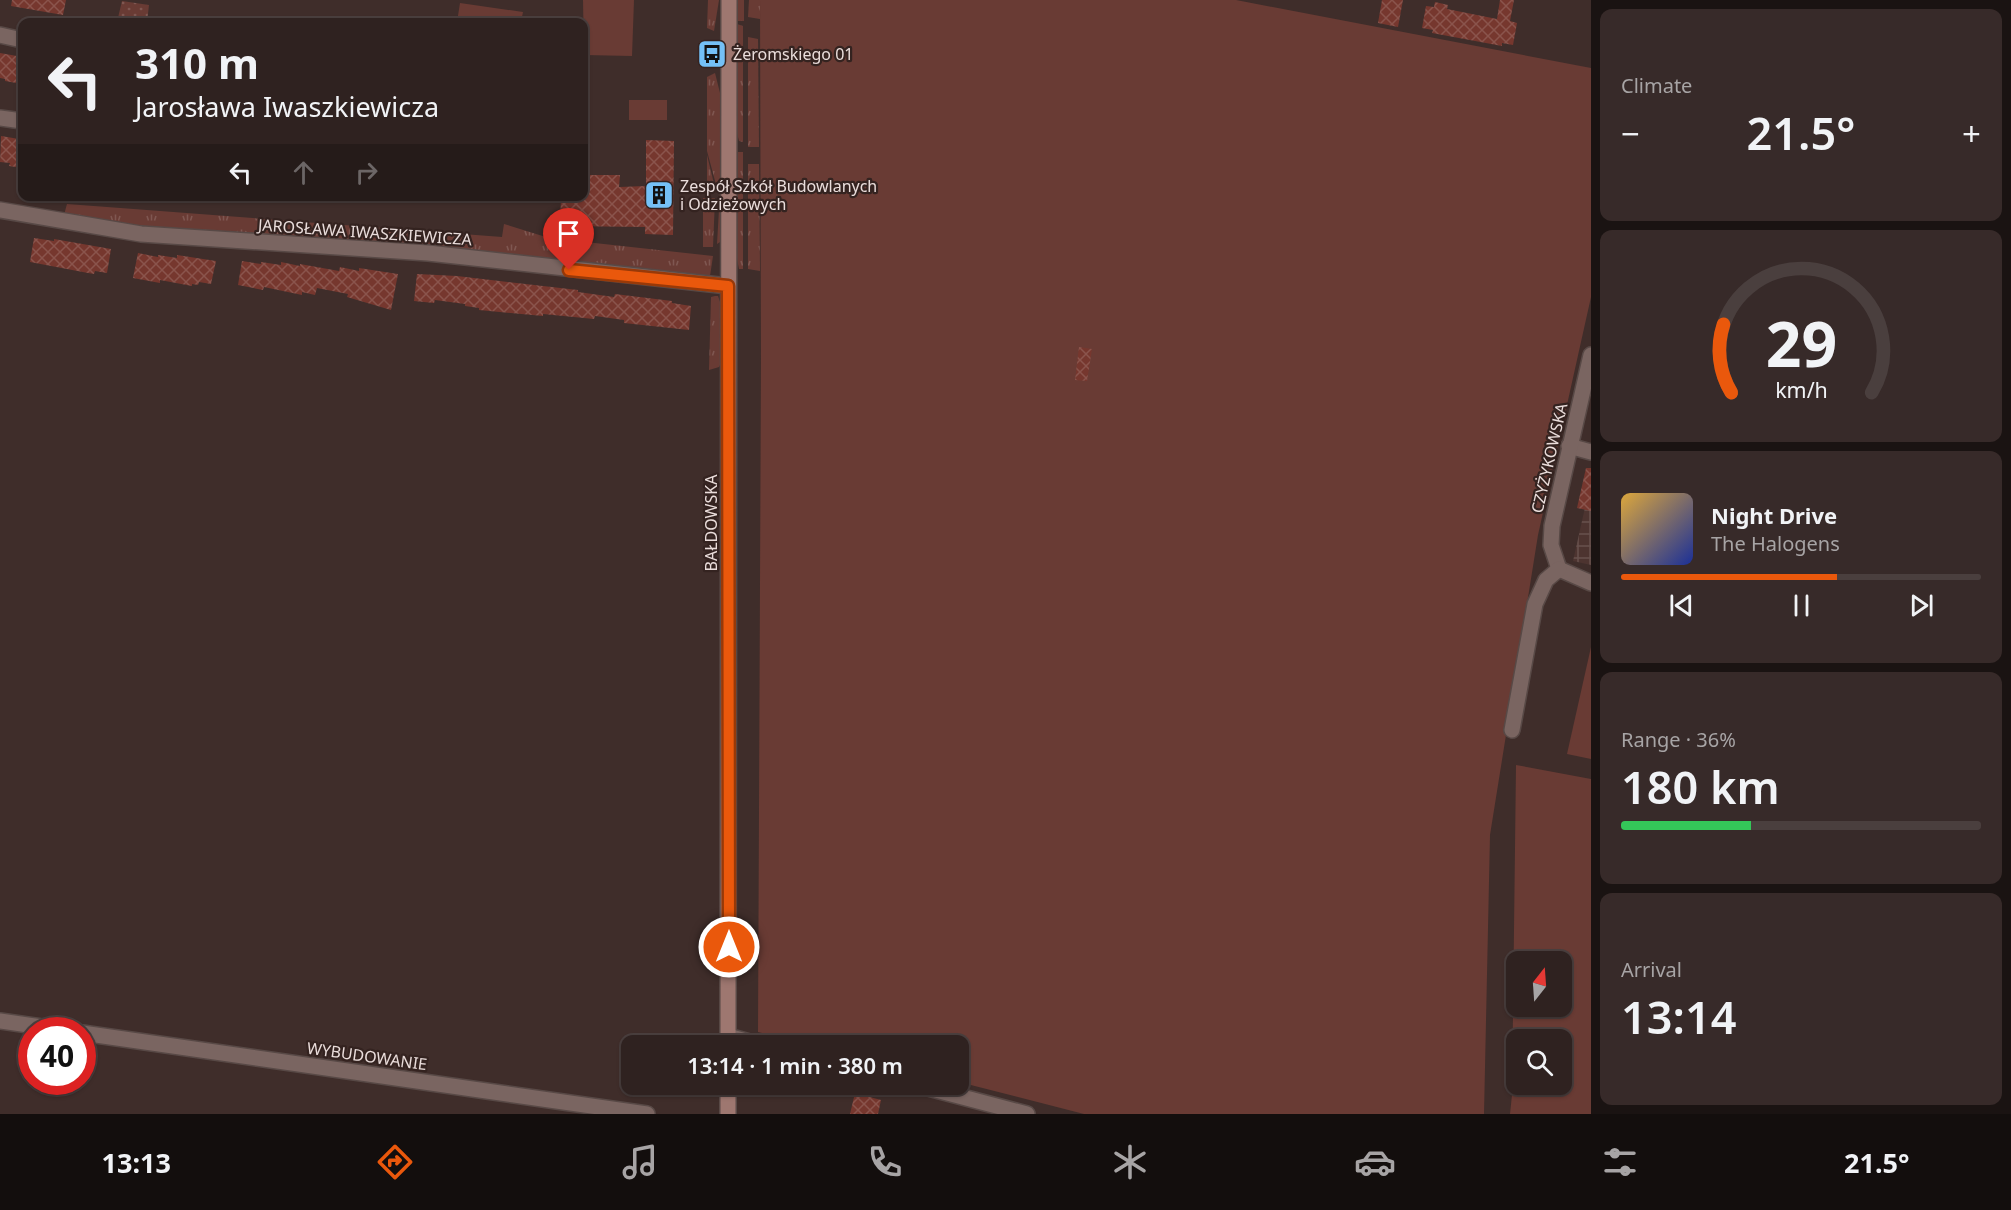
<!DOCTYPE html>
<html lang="en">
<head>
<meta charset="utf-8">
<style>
	:root { --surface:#2f2220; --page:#372a29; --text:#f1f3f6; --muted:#a7a4a5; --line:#4a3f3e; --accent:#ea580c }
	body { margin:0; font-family:"Noto Sans",sans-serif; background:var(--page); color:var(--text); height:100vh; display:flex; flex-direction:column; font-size:22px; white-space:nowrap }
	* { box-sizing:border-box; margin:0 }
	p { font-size:20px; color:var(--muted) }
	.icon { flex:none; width:33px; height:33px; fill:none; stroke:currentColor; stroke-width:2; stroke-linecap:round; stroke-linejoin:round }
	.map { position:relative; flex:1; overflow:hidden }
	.panel { display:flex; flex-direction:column; gap:9px; padding:9px; background:#1a1312; width:420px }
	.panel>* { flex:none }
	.banner { position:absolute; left:18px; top:18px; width:570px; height:183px; border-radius:12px; box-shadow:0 2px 4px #0004,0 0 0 2px var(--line); background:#2f2220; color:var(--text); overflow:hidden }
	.needle { width:39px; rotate:17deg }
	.fabs { position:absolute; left:1506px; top:951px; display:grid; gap:12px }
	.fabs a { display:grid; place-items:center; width:66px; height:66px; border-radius:12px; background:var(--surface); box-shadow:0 2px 4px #0004,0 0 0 2px var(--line); font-size:30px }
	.speed { position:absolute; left:18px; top:1017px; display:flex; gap:12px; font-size:30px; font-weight:700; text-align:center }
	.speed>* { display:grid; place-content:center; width:78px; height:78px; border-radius:50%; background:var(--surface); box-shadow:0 2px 4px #0004,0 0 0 2px var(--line); line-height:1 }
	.speed .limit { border:9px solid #d22; background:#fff; color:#111 }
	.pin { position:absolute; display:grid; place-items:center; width:51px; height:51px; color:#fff; margin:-62px -26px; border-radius:50% 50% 50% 0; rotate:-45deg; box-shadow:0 0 6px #0007 }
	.pin .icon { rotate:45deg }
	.me { position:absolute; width:66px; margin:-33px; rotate:0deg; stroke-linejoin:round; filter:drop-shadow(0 0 4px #0008) }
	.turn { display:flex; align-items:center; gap:21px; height:126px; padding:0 18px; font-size:27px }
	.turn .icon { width:78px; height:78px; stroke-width:2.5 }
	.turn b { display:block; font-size:42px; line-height:51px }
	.lanes { display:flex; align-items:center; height:57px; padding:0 18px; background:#0003; justify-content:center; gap:30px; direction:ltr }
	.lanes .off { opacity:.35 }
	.big { font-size:45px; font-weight:600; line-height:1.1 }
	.panel .card { flex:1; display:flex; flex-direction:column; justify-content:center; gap:9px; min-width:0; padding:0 21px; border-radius:12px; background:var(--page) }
	.panel .dial { align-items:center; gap:0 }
	.dial svg { height:156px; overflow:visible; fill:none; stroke:var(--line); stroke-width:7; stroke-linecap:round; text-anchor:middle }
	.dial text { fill:var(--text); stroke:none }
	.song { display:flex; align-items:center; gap:18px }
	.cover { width:72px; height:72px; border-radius:9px; background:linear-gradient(135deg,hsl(40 70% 55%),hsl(230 70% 35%)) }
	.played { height:6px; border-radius:3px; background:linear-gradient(90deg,var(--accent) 60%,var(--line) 60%) }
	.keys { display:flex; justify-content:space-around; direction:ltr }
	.heat { display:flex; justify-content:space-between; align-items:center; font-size:33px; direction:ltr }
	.charge { height:9px; border-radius:4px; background:linear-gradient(90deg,#34c759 36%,var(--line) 0) }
	.trip { position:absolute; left:621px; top:1035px; width:348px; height:60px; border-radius:12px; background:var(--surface); box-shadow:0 2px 4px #0004,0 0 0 2px var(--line); font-weight:600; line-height:60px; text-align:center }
	.tabs { display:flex; height:96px; justify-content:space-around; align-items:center; background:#130e0d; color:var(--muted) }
	.tabs .icon { width:42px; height:42px }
	.tabs .active { color:var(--accent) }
	.tabs b { font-size:27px; color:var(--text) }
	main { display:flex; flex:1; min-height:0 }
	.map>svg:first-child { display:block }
</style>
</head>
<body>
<main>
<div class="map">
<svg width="1591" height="1114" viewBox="0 0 1591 1114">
	<defs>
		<pattern id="industrial-grid" width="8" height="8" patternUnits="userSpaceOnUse" patternTransform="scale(1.5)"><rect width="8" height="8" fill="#4d3430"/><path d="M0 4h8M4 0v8" fill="none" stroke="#67514d"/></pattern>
		<pattern id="grass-tufts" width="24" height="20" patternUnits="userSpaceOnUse" patternTransform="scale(1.5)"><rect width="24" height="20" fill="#693b34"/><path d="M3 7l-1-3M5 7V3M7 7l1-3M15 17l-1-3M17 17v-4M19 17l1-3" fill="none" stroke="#7f5751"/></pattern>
		<pattern id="park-dots" width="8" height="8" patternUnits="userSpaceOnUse" patternTransform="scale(1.5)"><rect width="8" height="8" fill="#693b34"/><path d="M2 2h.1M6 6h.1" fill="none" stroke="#7f5751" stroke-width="1.8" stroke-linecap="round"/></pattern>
		<pattern id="building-cross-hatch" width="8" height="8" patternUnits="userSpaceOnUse" patternTransform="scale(1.5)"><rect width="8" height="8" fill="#76372e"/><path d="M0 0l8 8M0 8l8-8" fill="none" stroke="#8a544c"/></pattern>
	</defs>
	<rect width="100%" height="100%" fill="#3f2d2a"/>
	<!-- industrial -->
	<polygon fill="url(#industrial-grid)" points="1591,481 1591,565 1573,561"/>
	<!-- grass -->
	<g fill="url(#grass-tufts)">
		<polygon points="708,0 719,0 714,31 707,28"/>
		<polygon points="736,0 744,0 744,21 735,21"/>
		<polygon points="749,0 760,0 760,19 748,17"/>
		<polygon points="737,24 743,26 743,142 739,141 737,133"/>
		<polygon points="748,37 758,39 759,147 748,147"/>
		<polygon points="715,73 722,101 721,235 720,242 717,244 720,193 718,192 707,151 707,77"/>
		<polygon points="738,152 743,152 743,269 739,269 737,259"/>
		<polygon points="707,155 716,192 709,192 707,186"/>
		<polygon points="748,164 759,164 760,271 748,269"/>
		<polygon points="703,198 715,198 713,247 703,247"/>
		<polygon points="67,204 502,237 504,224 549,238 713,256 710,276 500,254 153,229 64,215"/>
		<polygon points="715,296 718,296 721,305 721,363 719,367 709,370 711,297"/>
	</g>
	<!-- park -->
	<polygon fill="url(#park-dots)" points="122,1 149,5 147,22 117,22"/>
	<!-- garden -->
	<g fill="#693b34" fill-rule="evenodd">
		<polygon points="583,0 634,0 632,56 584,55"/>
		<polygon points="760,0 1236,0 1591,68 1591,297 1538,535 1490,835 1484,1114 1084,1114 959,1082 958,1046 813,1045 758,1032 761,357"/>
		<polygon points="460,3 523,12 521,22 457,22"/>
		<rect x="629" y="100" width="38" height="20"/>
		<polygon points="1591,647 1591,759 1567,754"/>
		<path d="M1516,765L1591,779V1114H1510L1512,1095ZM1516,962H1562V1006H1516ZM1516,1040H1562V1084H1516Z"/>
	</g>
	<!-- building -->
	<g fill="url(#building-cross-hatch)">
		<polygon points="12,0 66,0 63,15 11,6"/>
		<polygon points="1382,0 1403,0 1398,27 1378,23"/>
		<polygon points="1500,0 1514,0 1510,21 1517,23 1513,45 1502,43 1502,46 1432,33 1433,30 1422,28 1426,6 1434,7 1435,2 1448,5 1447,9 1497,19"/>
		<polygon points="0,53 17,56 17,58 22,59 22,84 5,81 5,79 0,78"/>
		<polygon points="1,136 19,139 19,142 22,142 22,168 9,166 10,163 0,162"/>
		<polygon points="646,140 674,141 673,235 645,234 645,227 560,226 561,196 584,196 584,175 620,175 619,187 646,186"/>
		<polygon points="34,238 54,241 54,239 111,249 107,273 95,271 94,274 88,273 30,262"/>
		<polygon points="138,253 158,257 158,255 177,258 177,255 216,261 211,284 199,282 198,285 192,284 192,286 160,280 160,283 133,278"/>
		<polygon points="242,261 261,264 261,262 281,265 281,262 300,266 300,264 339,271 340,267 359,271 359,268 398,274 391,310 347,297 348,294 317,288 315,295 302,292 302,295 264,287 263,290 238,285"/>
		<polygon points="417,274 457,276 578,290 578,292 614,297 615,294 672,301 672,303 691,306 689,330 624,323 624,320 595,316 594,319 543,314 543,316 479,310 479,308 465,306 465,304 435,300 434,303 414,301"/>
		<polygon points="1079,347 1092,349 1087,381 1075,380"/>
		<polygon points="1586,468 1591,468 1591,511 1577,508"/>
		<polygon points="855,1093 881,1100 878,1114 850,1114"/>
	</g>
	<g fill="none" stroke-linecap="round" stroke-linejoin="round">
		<!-- street casing -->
		<g stroke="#584946" stroke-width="18">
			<g id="street">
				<polyline points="0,35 22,40"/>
				<polyline points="0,118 22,121"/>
				<polyline points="0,210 141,234 428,253 728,286"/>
				<polyline points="1569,446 1591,452"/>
				<polyline points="1559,569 1551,545 1552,526 1591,355"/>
				<polyline points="1559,569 1591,583"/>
				<polyline points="1512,730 1535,604 1546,580 1559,569"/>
				<polyline points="0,1021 63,1030"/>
				<polyline points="82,1033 647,1114"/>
				<polyline points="728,1036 764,1046"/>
				<polyline points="913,1084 1027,1114"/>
			</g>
		</g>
		<!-- secondary casing -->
		<g stroke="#584946" stroke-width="18">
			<g id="secondary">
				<polyline points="728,1046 729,0"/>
				<polyline points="728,1114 728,1084"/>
			</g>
		</g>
		<!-- street -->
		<use href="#street" stroke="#7a6561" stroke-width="15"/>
		<!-- secondary -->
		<use href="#secondary" stroke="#9e7770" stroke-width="15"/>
	</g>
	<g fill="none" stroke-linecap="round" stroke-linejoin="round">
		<!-- route casing -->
		<g stroke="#983908" stroke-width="15">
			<polyline id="route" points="569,270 728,286 729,947"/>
		</g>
		<!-- route -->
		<use href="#route" stroke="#ea580c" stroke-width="10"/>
	</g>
	<!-- icons -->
	<defs>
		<g id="bus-square" transform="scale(1.5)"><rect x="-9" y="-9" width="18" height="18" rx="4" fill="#74c0f6" stroke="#342320"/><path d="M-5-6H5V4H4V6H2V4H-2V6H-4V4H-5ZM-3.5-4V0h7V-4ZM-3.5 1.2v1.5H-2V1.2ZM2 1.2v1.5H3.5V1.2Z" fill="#111"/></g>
		<g id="building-square" transform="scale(1.5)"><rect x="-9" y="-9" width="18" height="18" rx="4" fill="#74c0f6" stroke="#342320"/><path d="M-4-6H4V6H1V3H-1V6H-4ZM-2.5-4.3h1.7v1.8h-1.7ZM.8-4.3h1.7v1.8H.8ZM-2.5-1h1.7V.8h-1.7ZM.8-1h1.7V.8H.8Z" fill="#111"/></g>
	</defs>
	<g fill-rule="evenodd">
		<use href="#bus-square" x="712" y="54"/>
		<use href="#building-square" x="659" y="195"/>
	</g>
	<g text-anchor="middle" stroke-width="4.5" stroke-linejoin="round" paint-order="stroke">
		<!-- poi labels -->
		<g font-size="16" fill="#eadddb" stroke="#342320" text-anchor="start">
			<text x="733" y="60">Żeromskiego 01</text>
			<text x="680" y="192">Zespół Szkół Budowlanych<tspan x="680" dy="18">i Odzieżowych</tspan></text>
		</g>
		<!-- street labels -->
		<g font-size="16" fill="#eadddb" stroke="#342320">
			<text transform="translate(365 232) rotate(4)" y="6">JAROSŁAWA IWASZKIEWICZA</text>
			<text transform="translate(1549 458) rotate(-77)" y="6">CZYŻYKOWSKA</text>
			<text transform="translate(711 523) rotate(-90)" y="6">BAŁDOWSKA</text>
			<text transform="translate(367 1056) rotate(8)" y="6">WYBUDOWANIE</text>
		</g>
	</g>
</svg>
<div class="fabs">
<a><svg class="needle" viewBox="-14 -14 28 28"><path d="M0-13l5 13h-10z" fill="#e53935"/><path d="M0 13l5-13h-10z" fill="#a7a4a5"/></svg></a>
<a><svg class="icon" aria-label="search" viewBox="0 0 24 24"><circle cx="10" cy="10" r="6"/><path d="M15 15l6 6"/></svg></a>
</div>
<div class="speed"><div class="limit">40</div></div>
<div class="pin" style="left:569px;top:270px;background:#d93025"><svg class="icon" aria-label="arrive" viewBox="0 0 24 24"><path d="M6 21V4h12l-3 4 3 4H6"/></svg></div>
<svg class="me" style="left:729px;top:947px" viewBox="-20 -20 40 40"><circle r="17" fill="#ea580c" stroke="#fff" stroke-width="3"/><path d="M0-11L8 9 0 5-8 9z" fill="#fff"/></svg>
<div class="trip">13:14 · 1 min · 380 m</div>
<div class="banner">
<div class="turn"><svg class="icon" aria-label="left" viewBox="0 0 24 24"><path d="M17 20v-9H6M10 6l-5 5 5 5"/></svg><div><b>310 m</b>Jarosława Iwaszkiewicza</div></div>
<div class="lanes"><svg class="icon" aria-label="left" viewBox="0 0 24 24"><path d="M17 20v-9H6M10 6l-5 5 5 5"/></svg><svg class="icon off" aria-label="ahead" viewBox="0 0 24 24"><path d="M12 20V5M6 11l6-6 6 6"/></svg><svg class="icon off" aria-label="right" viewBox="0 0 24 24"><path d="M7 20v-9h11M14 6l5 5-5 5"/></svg></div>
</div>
</div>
<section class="panel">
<div class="card"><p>Climate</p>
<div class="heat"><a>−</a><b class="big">21.5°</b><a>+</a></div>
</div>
<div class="card dial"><svg viewBox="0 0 100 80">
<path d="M14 69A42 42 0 1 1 86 69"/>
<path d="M14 69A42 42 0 0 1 10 34" stroke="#ea580c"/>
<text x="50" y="56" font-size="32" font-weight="700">29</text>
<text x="50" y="72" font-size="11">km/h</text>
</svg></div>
<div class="card">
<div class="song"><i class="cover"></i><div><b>Night Drive</b><p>The Halogens</p></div></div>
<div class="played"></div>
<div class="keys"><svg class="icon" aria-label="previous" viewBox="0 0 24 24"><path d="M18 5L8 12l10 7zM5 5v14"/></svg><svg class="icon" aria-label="pause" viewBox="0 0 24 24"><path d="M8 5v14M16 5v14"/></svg><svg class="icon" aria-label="next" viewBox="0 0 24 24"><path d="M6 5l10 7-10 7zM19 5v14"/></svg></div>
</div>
<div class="card"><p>Range · 36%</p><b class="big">180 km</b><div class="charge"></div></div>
<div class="card"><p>Arrival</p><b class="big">13:14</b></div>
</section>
</main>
<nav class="tabs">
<b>13:13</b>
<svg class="icon active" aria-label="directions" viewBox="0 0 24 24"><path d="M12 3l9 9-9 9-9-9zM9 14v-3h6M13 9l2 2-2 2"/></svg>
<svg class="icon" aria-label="music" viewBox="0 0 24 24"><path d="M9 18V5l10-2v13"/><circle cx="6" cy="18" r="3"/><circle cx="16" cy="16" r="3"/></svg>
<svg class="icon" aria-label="phone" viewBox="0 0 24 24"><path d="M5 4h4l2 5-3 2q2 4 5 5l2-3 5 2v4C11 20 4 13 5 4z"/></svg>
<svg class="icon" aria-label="climate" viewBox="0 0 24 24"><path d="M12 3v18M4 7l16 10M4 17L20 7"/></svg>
<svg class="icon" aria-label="car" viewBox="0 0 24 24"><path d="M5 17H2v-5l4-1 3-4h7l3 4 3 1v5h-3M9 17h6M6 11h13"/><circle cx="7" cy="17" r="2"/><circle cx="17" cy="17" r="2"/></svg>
<svg class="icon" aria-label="filters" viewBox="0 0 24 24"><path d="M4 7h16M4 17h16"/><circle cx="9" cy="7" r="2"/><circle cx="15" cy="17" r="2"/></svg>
<b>21.5°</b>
</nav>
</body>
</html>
